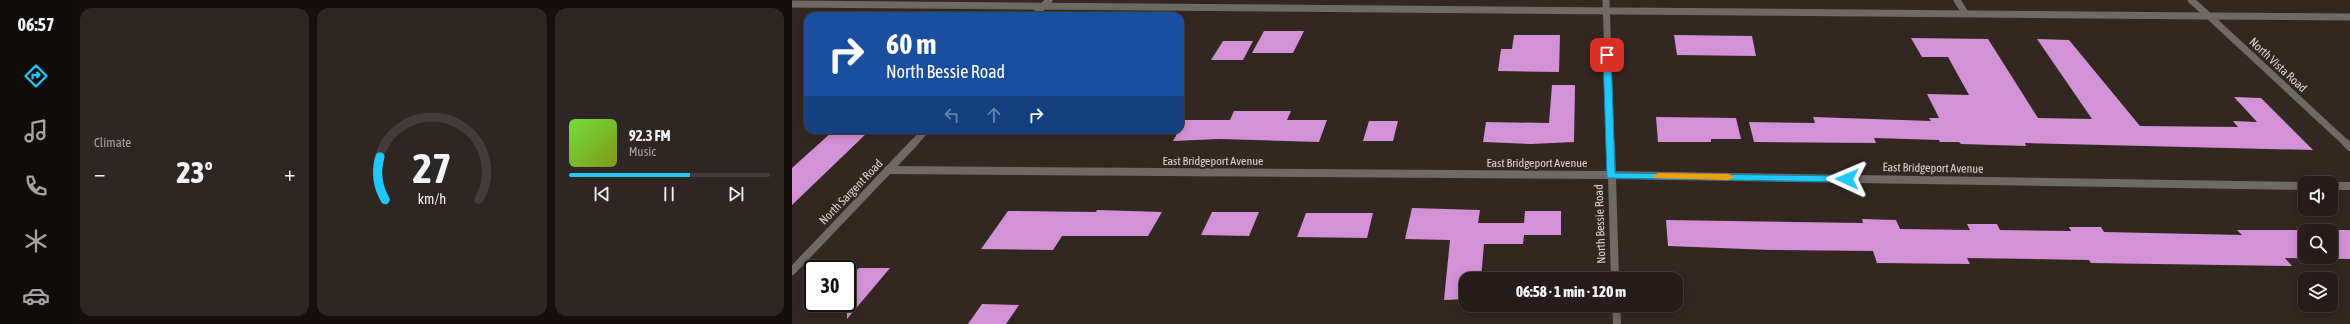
<!DOCTYPE html>
<html lang="en">
<head>
<meta charset="utf-8">
<style>
	:root { --surface:#261d1a; --page:#2e2623; --text:#f1f3f6; --muted:#a4a2a2; --line:#423b39; --accent:#20c9fd }
	body { margin:0; font-family:"Asap Condensed",sans-serif; background:var(--page); color:var(--text); height:100vh; display:flex; flex-direction:column; font-size:15px; white-space:nowrap }
	* { box-sizing:border-box; margin:0 }
	p { font-size:13px; color:var(--muted) }
	.icon { flex:none; width:22px; height:22px; fill:none; stroke:currentColor; stroke-width:2; stroke-linecap:round; stroke-linejoin:round }
	.map { position:relative; flex:1; overflow:hidden }
	.sheet { display:flex; flex-direction:column; gap:8px; padding:8px; background:#15100e; width:720px }
	.sheet>* { flex:none }
	.hud { position:absolute; left:12px; top:12px; width:380px; height:122px; border-radius:12px; box-shadow:0 2px 10px #0003,0 0 0 1px var(--line); background:#1a4fa0; color:#fff; overflow:hidden }
	.fabs { position:absolute; left:1506px; top:176px; display:grid; gap:8px }
	.fabs a { display:grid; place-items:center; width:40px; height:40px; border-radius:8px; background:var(--surface); box-shadow:0 2px 10px #0003,0 0 0 1px var(--line); font-size:20px }
	.speed { position:absolute; left:12px; top:260px; display:flex; gap:8px; font-size:20px; font-weight:700; text-align:center }
	.speed>* { display:grid; place-content:center; width:52px; height:52px; border-radius:50%; background:var(--surface); box-shadow:0 2px 10px #0003,0 0 0 1px var(--line); line-height:1 }
	.speed .limit { border:2px solid #111; border-radius:6px; background:#fff; color:#111 }
	.pin { position:absolute; display:grid; place-items:center; width:34px; height:34px; color:#fff; margin:-17px; border-radius:8px; box-shadow:0 2px 6px #0006 }
	.me { position:absolute; width:44px; margin:-22px; rotate:271deg; stroke-linejoin:round; filter:drop-shadow(0 0 3px #0008) }
	.turn { display:flex; align-items:center; gap:14px; height:84px; padding:0 16px; font-size:18px }
	.turn .icon { width:52px; height:52px; stroke-width:2.5 }
	.turn b { display:block; font-size:28px; line-height:34px }
	.lanes { display:flex; align-items:center; height:38px; padding:0 16px; background:#0003; justify-content:center; gap:20px; direction:ltr }
	.lanes .off { opacity:.35 }
	.big { font-size:30px; font-weight:800; line-height:1.1 }
	.sheet .tile { flex:1; display:flex; flex-direction:column; justify-content:center; gap:6px; min-width:0; padding:0 14px; border-radius:12px; background:var(--page) }
	.sheet .dial { align-items:center; gap:0 }
	.dial svg { height:104px; overflow:visible; fill:none; stroke:var(--line); stroke-width:7; stroke-linecap:round; text-anchor:middle }
	.dial text { fill:var(--text); stroke:none }
	.song { display:flex; align-items:center; gap:12px }
	.cover { width:48px; height:48px; border-radius:6px; background:linear-gradient(135deg,hsl(100 70% 55%),hsl(70 70% 35%)) }
	.played { height:4px; border-radius:2px; background:linear-gradient(90deg,var(--accent) 60%,var(--line) 60%) }
	.keys { display:flex; justify-content:space-around; direction:ltr }
	.heat { display:flex; justify-content:space-between; align-items:center; font-size:22px; direction:ltr }
	.sheet .tiles { flex:1; display:grid; gap:8px; grid-template-columns:repeat(3,1fr) }
	.trip { position:absolute; left:667px; top:272px; width:224px; height:40px; border-radius:12px; background:var(--surface); box-shadow:0 2px 10px #0003,0 0 0 1px var(--line); font-weight:800; line-height:40px; text-align:center }
	main { display:flex; flex:1; min-height:0 }
	.dock { display:flex; flex-direction:column; width:72px; justify-content:space-around; align-items:center; background:#0f0c0a; color:var(--muted) }
	.dock .icon { width:28px; height:28px }
	.dock .current { color:var(--accent) }
	.dock b { font-size:18px; color:var(--text) }
	.map>svg:first-child { display:block }
</style>
</head>
<body>
<main>
<nav class="dock">
<b>06:57</b>
<svg class="icon current" aria-label="directions" viewBox="0 0 24 24"><path d="M12 3l9 9-9 9-9-9zM9 14v-3h6M13 9l2 2-2 2"/></svg>
<svg class="icon" aria-label="music" viewBox="0 0 24 24"><path d="M9 18V5l10-2v13"/><circle cx="6" cy="18" r="3"/><circle cx="16" cy="16" r="3"/></svg>
<svg class="icon" aria-label="phone" viewBox="0 0 24 24"><path d="M5 4h4l2 5-3 2q2 4 5 5l2-3 5 2v4C11 20 4 13 5 4z"/></svg>
<svg class="icon" aria-label="climate" viewBox="0 0 24 24"><path d="M12 3v18M4 7l16 10M4 17L20 7"/></svg>
<svg class="icon" aria-label="car" viewBox="0 0 24 24"><path d="M5 17H2v-5l4-1 3-4h7l3 4 3 1v5h-3M9 17h6M6 11h13"/><circle cx="7" cy="17" r="2"/><circle cx="17" cy="17" r="2"/></svg>
</nav>
<section class="sheet">
<div class="tiles">
<div class="tile"><p>Climate</p>
<div class="heat"><a>−</a><b class="big">23°</b><a>+</a></div>
</div>
<div class="tile dial"><svg viewBox="0 0 100 80">
<path d="M14 69A42 42 0 1 1 86 69"/>
<path d="M14 69A42 42 0 0 1 10 36" stroke="#20c9fd"/>
<text x="50" y="56" font-size="32" font-weight="700">27</text>
<text x="50" y="72" font-size="11">km/h</text>
</svg></div>
<div class="tile">
<div class="song"><i class="cover"></i><div><b>92.3 FM</b><p>Music</p></div></div>
<div class="played"></div>
<div class="keys"><svg class="icon" aria-label="previous" viewBox="0 0 24 24"><path d="M18 5L8 12l10 7zM5 5v14"/></svg><svg class="icon" aria-label="pause" viewBox="0 0 24 24"><path d="M8 5v14M16 5v14"/></svg><svg class="icon" aria-label="next" viewBox="0 0 24 24"><path d="M6 5l10 7-10 7zM19 5v14"/></svg></div>
</div>
</div>
</section>
<div class="map">
<svg width="1558" height="324" viewBox="0 0 1558 324">
	<rect width="100%" height="100%" fill="#332722"/>
	<!-- building -->
	<g fill="#d391d6" fill-rule="evenodd">
		<polygon points="472,31 512,31 501,53 460,53"/>
		<polygon points="722,35 768,35 767,72 706,71 709,49 720,49"/>
		<polygon points="882,35 960,36 964,56 885,55"/>
		<polygon points="1119,38 1196,39 1246,118 1300,119 1245,39 1277,40 1348,126 1446,127 1441,121 1465,122 1442,97 1469,98 1521,150 1233,143 1234,146 1169,144 1167,142 1148,142 1147,140 1082,138 1084,143 962,142 957,122 1023,123 1021,117 1139,121 1137,118 1147,118 1135,94 1177,95 1156,57 1130,57"/>
		<polygon points="431,41 461,41 451,60 419,60"/>
		<polygon points="760,85 783,85 782,142 739,144 691,142 694,122 757,123"/>
		<polygon points="442,111 499,111 495,120 535,120 527,142 427,139 381,141 393,120 438,120"/>
		<polygon points="864,117 944,118 949,139 919,139 919,142 866,142"/>
		<polygon points="577,121 606,121 601,141 571,141"/>
		<polygon points="40,132 76,132 0,205 0,168"/>
		<polygon points="620,208 688,210 686,223 732,223 733,211 769,211 769,235 732,235 731,244 692,244 689,279 674,279 674,299 652,300 658,240 613,239"/>
		<polygon points="305,210 370,212 356,236 270,236 261,250 189,249 216,211 304,212"/>
		<polygon points="420,212 467,212 457,236 409,235"/>
		<polygon points="514,213 581,213 575,238 505,237"/>
		<path d="M1070,219L1104,220L1108,229L1178,230L1175,224H1205L1208,230L1279,231L1277,227H1309L1312,232L1450,235L1445,230H1558V259L1493,258L1500,266L1299,263L1297,260L1175,258L1178,264L1085,263L1081,251L979,250L876,246L874,220L1071,223ZM1513,231H1539V257H1513Z"/>
		<polygon points="67,268 98,268 55,319 55,281"/>
		<polygon points="190,304 227,305 214,324 176,324"/>
	</g>
	<g fill="none" stroke-linecap="round" stroke-linejoin="round">
		<!-- minor-far1 -->
		<g stroke="#6f6a66" stroke-width="7">
			<polyline points="814,0 819,144"/>
			<polyline points="1165,0 1173,13"/>
			<polyline points="242,16 257,0"/>
			<polyline points="1417,16 1555,144"/>
			<polyline points="1417,16 1558,17"/>
			<polyline points="121,144 134,130"/>
		</g>
		<!-- minor -->
		<g stroke="#6f6a66" stroke-width="8">
			<polyline points="819,143 823,279"/>
			<polyline points="1554,143 1558,147"/>
			<polyline points="96,170 818,175 1513,186"/>
			<polyline points="1539,186 1558,186"/>
			<polyline points="0,271 122,143"/>
			<polyline points="824,305 825,324"/>
		</g>
		<!-- tertiary -->
		<g stroke="#6f6a66" stroke-width="7">
			<polyline points="1399,0 1417,16"/>
			<polyline points="0,4 1417,16"/>
		</g>
	</g>
	<!-- route -->
	<polygon fill="#20c9fd" stroke="#1583a4" points="815,52 819,55 823,173 1055,176 1060,179 1055,182 815,178 811,55"/>
	<!-- slow -->
	<polygon fill="#f59e0b" points="866,173 937,174 942,177 937,180 862,178 861,176"/>
	<g text-anchor="middle" stroke-width="4" stroke-linejoin="round" paint-order="stroke">
		<!-- street labels -->
		<g font-size="12" fill="#ddd4d1" stroke="#332722">
			<text transform="translate(1486 65) rotate(43)" y="4">North Vista Road</text>
			<text x="421" y="165">East Bridgeport Avenue</text>
			<text x="745" y="167">East Bridgeport Avenue</text>
			<text transform="translate(1141 168) rotate(1)" y="4">East Bridgeport Avenue</text>
			<text transform="translate(59 192) rotate(-46)" y="4">North Sargent Road</text>
			<text transform="translate(808 224) rotate(-92)" y="4">North Bessie Road</text>
		</g>
	</g>
</svg>
<div class="fabs">
<a><svg class="icon" aria-label="sound" viewBox="0 0 24 24"><path d="M4 9h4l5-4v14l-5-4H4zM17 9q2 3 0 6"/></svg></a>
<a><svg class="icon" aria-label="search" viewBox="0 0 24 24"><circle cx="10" cy="10" r="6"/><path d="M15 15l6 6"/></svg></a>
<a><svg class="icon" aria-label="layers" viewBox="0 0 24 24"><path d="M12 4l9 5-9 5-9-5zM3 14l9 5 9-5"/></svg></a>
</div>
<div class="speed"><div class="limit">30</div></div>
<div class="pin" style="left:815px;top:55px;background:#d93025"><svg class="icon" aria-label="arrive" viewBox="0 0 24 24"><path d="M6 21V4h12l-3 4 3 4H6"/></svg></div>
<svg class="me" style="left:1055px;top:179px" viewBox="-20 -20 40 40"><path d="M0-17L14 15 0 8-14 15z" fill="#20c9fd" stroke="#fff" stroke-width="4"/></svg>
<div class="trip">06:58 · 1 min · 120 m</div>
<div class="hud">
<div class="turn"><svg class="icon" aria-label="right" viewBox="0 0 24 24"><path d="M7 20v-9h11M14 6l5 5-5 5"/></svg><div><b>60 m</b>North Bessie Road</div></div>
<div class="lanes"><svg class="icon off" aria-label="left" viewBox="0 0 24 24"><path d="M17 20v-9H6M10 6l-5 5 5 5"/></svg><svg class="icon off" aria-label="ahead" viewBox="0 0 24 24"><path d="M12 20V5M6 11l6-6 6 6"/></svg><svg class="icon" aria-label="right" viewBox="0 0 24 24"><path d="M7 20v-9h11M14 6l5 5-5 5"/></svg></div>
</div>
</div>
</main>
</body>
</html>
